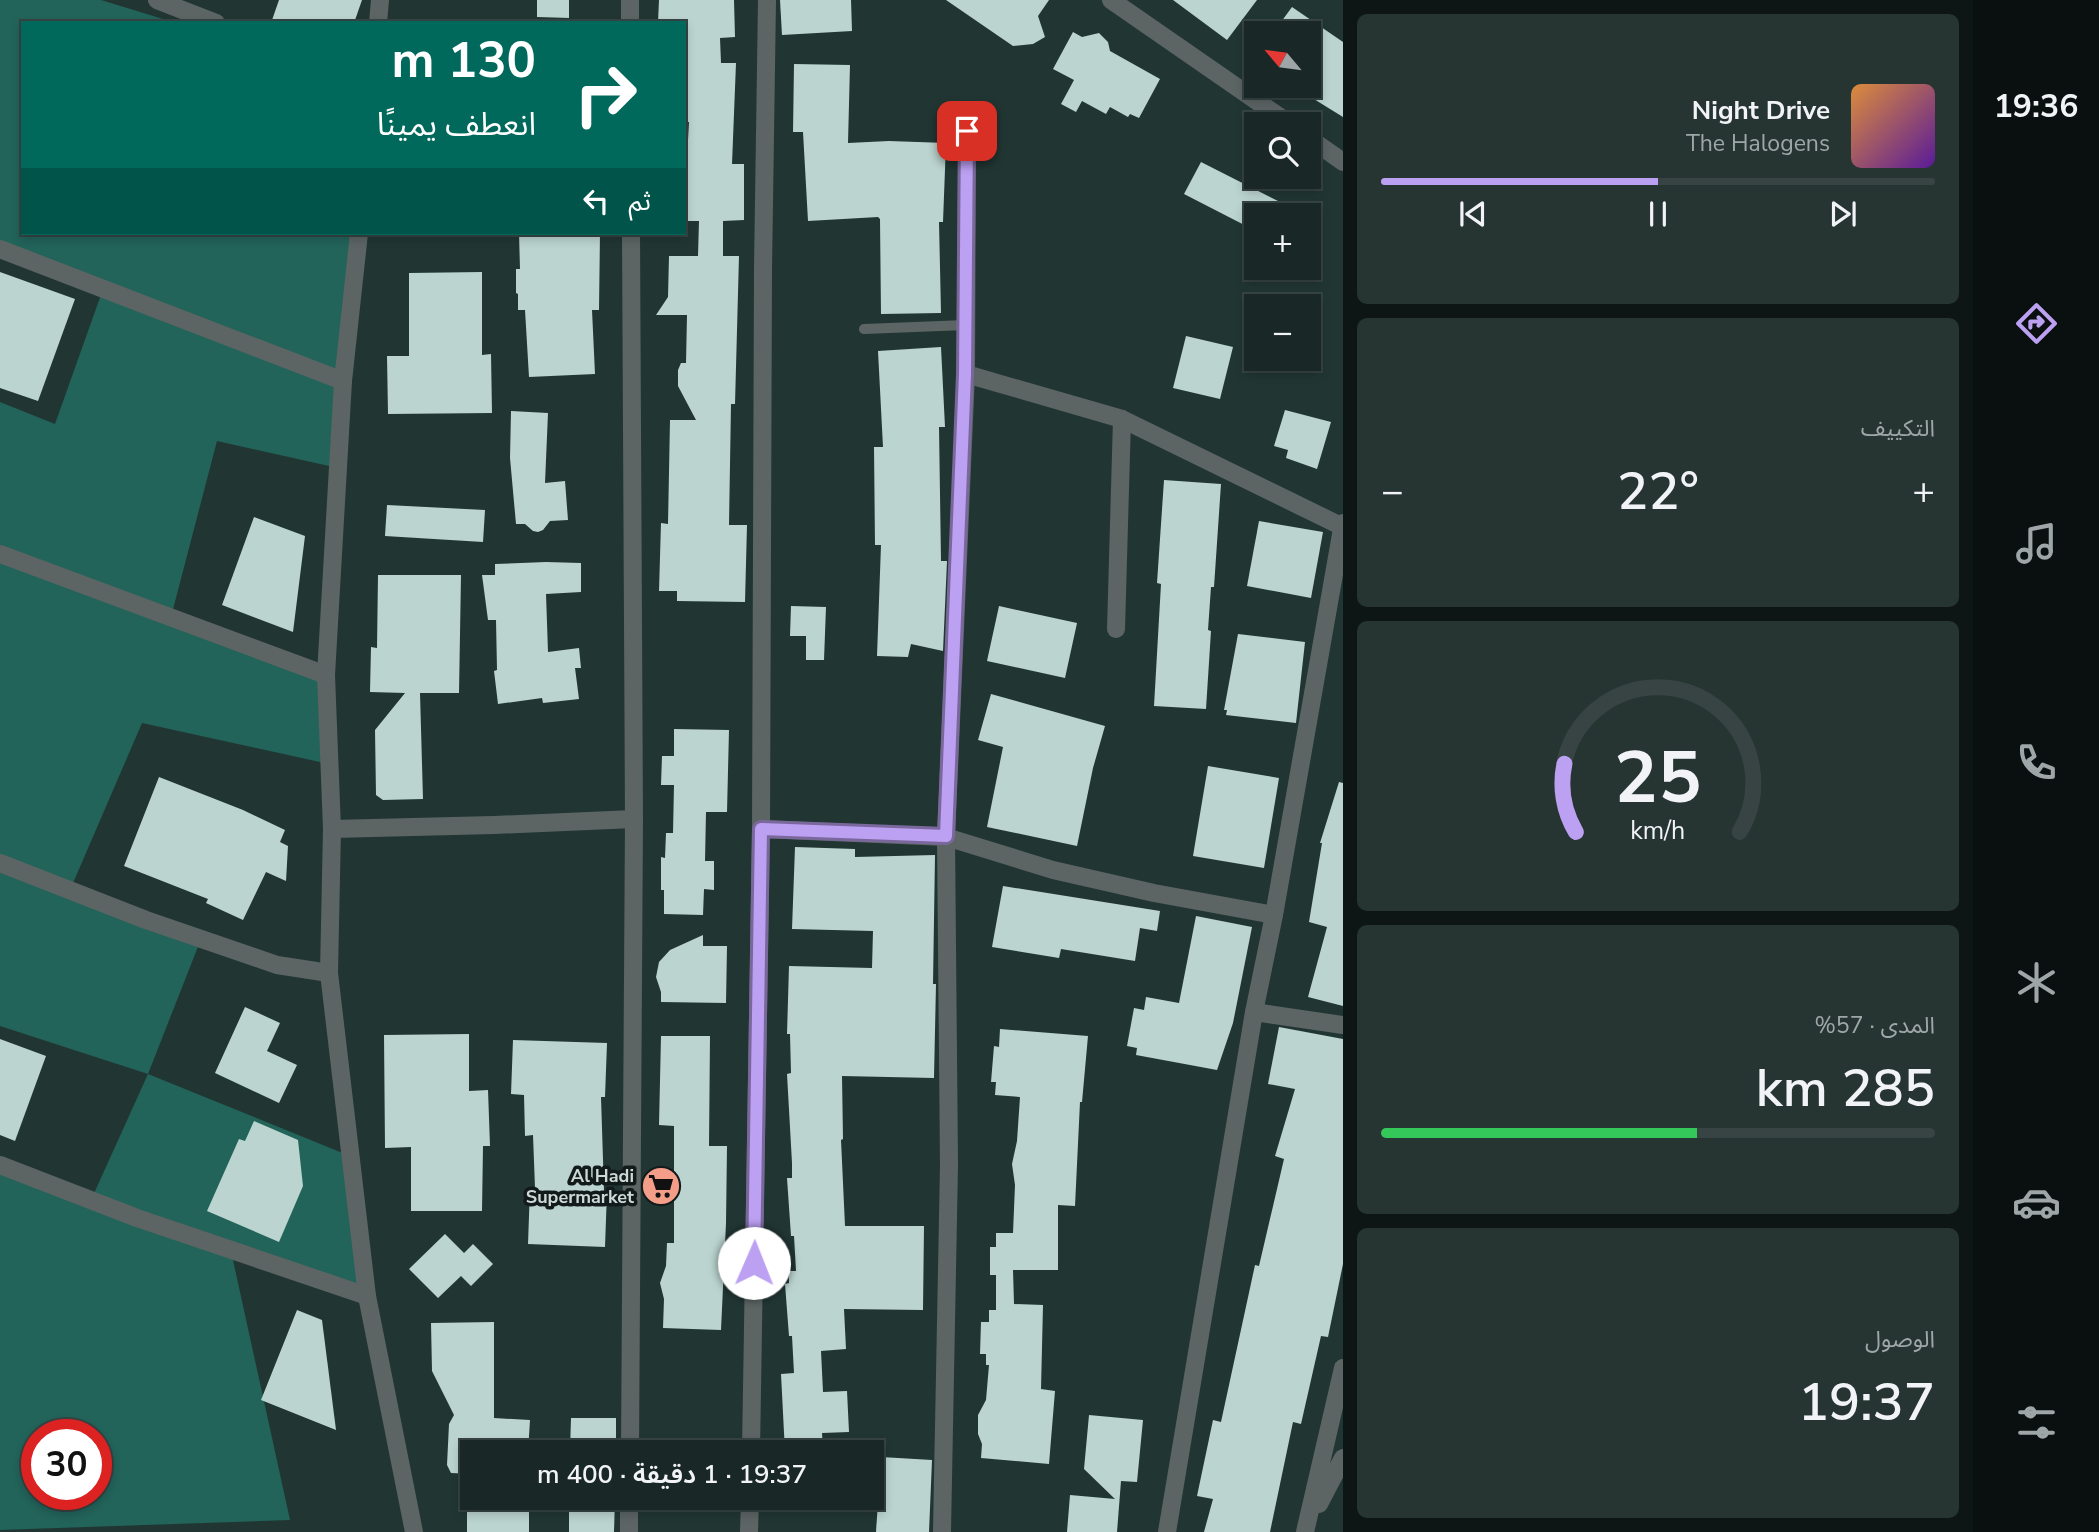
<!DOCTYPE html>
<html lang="ar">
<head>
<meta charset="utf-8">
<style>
	:root { --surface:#192826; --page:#263432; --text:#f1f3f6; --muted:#9fa6a7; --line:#374443; --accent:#bca0f2 }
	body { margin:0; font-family:"Nunito Sans","Noto Sans Arabic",sans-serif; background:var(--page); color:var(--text); direction:rtl; height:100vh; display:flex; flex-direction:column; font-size:26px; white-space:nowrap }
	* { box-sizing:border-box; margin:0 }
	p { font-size:23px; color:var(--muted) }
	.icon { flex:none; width:38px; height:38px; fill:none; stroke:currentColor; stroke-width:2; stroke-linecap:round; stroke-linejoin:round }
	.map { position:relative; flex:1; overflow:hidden; direction:ltr }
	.sheet { display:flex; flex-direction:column; gap:14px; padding:14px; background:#0e1615; width:630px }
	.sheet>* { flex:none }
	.banner { position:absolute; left:21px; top:21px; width:665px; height:214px; border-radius:0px; box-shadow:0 4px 10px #0003,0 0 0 2px var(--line); direction:rtl; background:#00695c; color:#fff; overflow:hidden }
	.needle { width:46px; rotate:299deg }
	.buttons { position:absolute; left:1244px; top:21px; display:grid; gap:14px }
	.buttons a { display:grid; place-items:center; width:77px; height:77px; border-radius:0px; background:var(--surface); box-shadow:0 4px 10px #0003,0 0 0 2px var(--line); font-size:35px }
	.speed { position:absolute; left:21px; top:1419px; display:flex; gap:14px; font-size:35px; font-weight:700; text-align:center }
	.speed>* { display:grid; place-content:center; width:91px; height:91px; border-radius:50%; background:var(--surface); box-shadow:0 4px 10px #0003,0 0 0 2px var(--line); line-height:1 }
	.speed .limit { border:10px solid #d22; background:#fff; color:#111 }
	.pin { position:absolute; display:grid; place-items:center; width:60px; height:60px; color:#fff; margin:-30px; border-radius:14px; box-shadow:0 4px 10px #0006 }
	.me { position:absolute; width:77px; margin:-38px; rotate:1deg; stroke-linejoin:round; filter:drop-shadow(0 0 5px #0008) }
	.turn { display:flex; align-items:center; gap:24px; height:147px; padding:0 35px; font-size:32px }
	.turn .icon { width:91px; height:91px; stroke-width:2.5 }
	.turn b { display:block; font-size:49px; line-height:60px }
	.then { display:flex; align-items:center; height:66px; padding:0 35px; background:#0003; gap:14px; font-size:26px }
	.big { font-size:52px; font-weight:600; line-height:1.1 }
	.sheet .widget { flex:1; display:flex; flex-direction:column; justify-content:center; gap:10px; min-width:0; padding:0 24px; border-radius:10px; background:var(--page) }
	.sheet .dial { align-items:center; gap:0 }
	.dial svg { height:182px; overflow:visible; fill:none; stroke:var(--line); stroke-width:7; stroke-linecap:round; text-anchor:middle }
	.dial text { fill:var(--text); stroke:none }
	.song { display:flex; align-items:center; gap:21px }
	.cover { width:84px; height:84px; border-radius:10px; background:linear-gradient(135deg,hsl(30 70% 55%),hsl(270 70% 35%)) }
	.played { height:7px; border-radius:4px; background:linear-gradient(90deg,var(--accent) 50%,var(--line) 50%) }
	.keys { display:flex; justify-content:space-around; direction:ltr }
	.heat { display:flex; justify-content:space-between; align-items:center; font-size:38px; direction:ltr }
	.charge { height:10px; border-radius:5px; background:linear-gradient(90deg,#34c759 57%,var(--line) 0) }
	.trip { position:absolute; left:460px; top:1440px; width:424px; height:70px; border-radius:0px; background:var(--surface); box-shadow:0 4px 10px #0003,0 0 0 2px var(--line); font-weight:600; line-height:70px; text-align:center; direction:rtl }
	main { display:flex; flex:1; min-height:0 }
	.tab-bar { display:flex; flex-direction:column; width:126px; justify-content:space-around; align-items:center; background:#0a100f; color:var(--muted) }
	.tab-bar .icon { width:49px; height:49px }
	.tab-bar .selected { color:var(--accent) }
	.tab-bar b { font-size:32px; color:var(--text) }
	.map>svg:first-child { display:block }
</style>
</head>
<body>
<main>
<nav class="tab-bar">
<b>19:36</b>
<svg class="icon selected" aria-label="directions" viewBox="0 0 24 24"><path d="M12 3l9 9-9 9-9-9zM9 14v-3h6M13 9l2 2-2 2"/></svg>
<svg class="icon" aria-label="music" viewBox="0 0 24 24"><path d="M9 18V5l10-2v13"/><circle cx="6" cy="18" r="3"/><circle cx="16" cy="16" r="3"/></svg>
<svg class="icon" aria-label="phone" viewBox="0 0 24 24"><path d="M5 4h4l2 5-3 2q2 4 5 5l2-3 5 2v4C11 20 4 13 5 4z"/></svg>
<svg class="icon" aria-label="climate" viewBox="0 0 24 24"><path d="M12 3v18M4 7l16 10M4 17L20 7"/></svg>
<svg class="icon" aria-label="car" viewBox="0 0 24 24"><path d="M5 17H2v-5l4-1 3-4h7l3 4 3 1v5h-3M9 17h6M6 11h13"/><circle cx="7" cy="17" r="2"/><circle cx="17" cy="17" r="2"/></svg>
<svg class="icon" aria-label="filters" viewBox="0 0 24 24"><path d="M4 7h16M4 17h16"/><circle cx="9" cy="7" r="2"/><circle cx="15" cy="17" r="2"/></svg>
</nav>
<section class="sheet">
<div class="widget">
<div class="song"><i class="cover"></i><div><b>Night Drive</b><p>The Halogens</p></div></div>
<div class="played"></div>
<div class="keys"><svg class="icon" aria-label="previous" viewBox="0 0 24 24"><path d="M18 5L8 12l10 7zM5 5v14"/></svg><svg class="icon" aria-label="pause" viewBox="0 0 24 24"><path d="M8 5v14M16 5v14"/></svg><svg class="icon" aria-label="next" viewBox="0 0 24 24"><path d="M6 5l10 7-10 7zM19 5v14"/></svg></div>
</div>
<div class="widget"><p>التكييف</p>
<div class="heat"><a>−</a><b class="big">22°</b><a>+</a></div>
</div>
<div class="widget dial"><svg viewBox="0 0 100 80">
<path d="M14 69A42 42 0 1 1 86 69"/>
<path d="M14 69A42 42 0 0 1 9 39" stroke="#bca0f2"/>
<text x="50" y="56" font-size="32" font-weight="700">25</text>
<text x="50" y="72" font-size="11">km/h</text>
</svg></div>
<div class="widget"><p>المدى · 57%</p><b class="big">285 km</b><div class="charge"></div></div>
<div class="widget"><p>الوصول</p><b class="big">19:37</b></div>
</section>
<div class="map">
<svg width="1343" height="1532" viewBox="0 0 1343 1532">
	<rect width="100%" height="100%" fill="#213633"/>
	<!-- green -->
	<path fill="#22635a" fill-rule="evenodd" d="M0,0H101L176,23H23V233H361L338,468L217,441L171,617L326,675L329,764L142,723L70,890L201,939L148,1074L350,1156L367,1296L231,1251L290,1520L0,1530V1165L91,1200L148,1074L0,1026V402L55,424L103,289L0,248ZM37,1435H96V1494H37Z"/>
	<!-- building -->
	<g fill="#bbd4cf">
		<polygon points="279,0 362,0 354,23 271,23"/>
		<polygon points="537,0 569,0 569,18 537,17"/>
		<polygon points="659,0 734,0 735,37 720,38 721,63 736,63 732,164 744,164 744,220 723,221 723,256 739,256 735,404 731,404 729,525 747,525 745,602 677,601 677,591 659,591 661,523 668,524 670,420 696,420 678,386 678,370 681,363 686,363 687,315 656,315 668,297 669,256 698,256 699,221 684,221 684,158 687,158 689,122 684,122 684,23 658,23"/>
		<polygon points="780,0 851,0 852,31 782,35"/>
		<polygon points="946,0 1049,0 1038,16 1045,37 1033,44 1013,46"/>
		<polygon points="1173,0 1257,0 1227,40"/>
		<polygon points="1292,7 1343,42 1343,117 1309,96 1309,33 1273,33"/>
		<polygon points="1073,32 1082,37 1099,33 1108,42 1110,51 1160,79 1139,118 1130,114 1128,117 1110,107 1106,114 1082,101 1076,112 1061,104 1074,80 1053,69"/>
		<polygon points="794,64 850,65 848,143 889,141 946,143 943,222 939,222 941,313 881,314 880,219 878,217 808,221 803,132 793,132"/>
		<polygon points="1201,162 1278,201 1271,215 1256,215 1256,231 1184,194"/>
		<polygon points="519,233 600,233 599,310 592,310 595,374 529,377 525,310 518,310 518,294 516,293 516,269 520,269"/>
		<polygon points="0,272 75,299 38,401 0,388"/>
		<polygon points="482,272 482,355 491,354 492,413 388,414 387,356 409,356 409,273"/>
		<polygon points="1186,336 1233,347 1220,399 1173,388"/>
		<polygon points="941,347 945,427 939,427 941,561 947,561 943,651 911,644 908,657 877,656 881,545 875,545 874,447 883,447 878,351"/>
		<polygon points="1285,410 1331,422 1317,469 1286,458 1288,450 1274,446"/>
		<polygon points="511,411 548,413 545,483 565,481 568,520 550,521 543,530 538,532 533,531 525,524 516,524 510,458"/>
		<polygon points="1164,480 1221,484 1214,587 1211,587 1208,630 1211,631 1206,709 1154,706 1161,584 1157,583"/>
		<polygon points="387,505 485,510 483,542 385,536"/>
		<polygon points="254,517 305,536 293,632 222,605"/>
		<polygon points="1259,521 1323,532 1311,598 1247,586"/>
		<polygon points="546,562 581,563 581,592 546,594 548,652 579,648 581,668 575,668 579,699 543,703 542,698 498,704 494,671 497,670 496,620 488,620 482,575 495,575 495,564"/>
		<polygon points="378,575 461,575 459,693 420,693 423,799 383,800 376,795 375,730 405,693 370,692 371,647 377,648"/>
		<polygon points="791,606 826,607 824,660 806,660 806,636 790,636"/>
		<polygon points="999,606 1077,623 1065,678 987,661"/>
		<polygon points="1238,634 1305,642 1296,723 1226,715 1227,710 1224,710"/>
		<polygon points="991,694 1105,726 1093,768 1077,846 987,827 1003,747 978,740"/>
		<polygon points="674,729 729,730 727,812 706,812 705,861 714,861 714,890 704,889 703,915 664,914 664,890 661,890 661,857 665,858 666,833 673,833 674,785 661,785 662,756 674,756"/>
		<polygon points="1208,766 1279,778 1264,868 1193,856"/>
		<polygon points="159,777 243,810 285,830 280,842 288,846 286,881 266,872 243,920 206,903 208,899 124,866"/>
		<polygon points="1339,782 1343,783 1343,1006 1308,997 1327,927 1309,922 1322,843 1320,843"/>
		<polygon points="795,847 855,849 855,857 935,855 933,984 936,984 934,1078 842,1076 843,1139 841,1140 845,1226 924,1226 923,1310 844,1309 846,1349 821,1351 823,1392 847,1391 849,1432 822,1433 823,1450 785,1452 781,1374 794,1373 792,1336 789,1336 785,1284 789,1283 789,1271 796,1271 794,1236 791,1236 787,1178 792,1178 792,1163 787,1074 791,1073 790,1034 787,1034 789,966 872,968 873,931 792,929"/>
		<polygon points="1003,886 1160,911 1157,931 1140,928 1135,961 1061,949 1059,958 992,947"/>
		<polygon points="1196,916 1252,927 1233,1023 1217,1070 1136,1055 1137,1048 1127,1046 1134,1008 1144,1010 1146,997 1179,1003"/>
		<polygon points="703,935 703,946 727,946 726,1003 661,1002 661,992 656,977 659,962 670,950"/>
		<polygon points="245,1007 280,1023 267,1051 297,1065 279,1103 215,1073"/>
		<polygon points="1279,1027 1343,1039 1343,1264 1328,1337 1321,1336 1301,1424 1293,1422 1270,1532 1204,1532 1213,1499 1197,1496 1213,1420 1221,1422 1255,1265 1259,1266 1284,1159 1275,1156 1295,1089 1268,1084"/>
		<polygon points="1000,1029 1088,1036 1082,1102 1080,1102 1075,1206 1058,1205 1058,1270 1013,1270 1014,1304 1043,1305 1041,1389 1055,1391 1049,1464 981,1458 982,1444 978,1434 978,1415 986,1400 989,1365 986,1365 986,1354 980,1354 981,1322 989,1322 989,1310 996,1310 996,1275 990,1275 990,1247 996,1247 996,1233 1013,1233 1015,1185 1012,1164 1017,1141 1020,1097 995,1095 996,1082 991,1082 994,1046 999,1047"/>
		<polygon points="469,1034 469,1091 488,1090 490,1146 483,1146 482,1211 411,1211 411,1147 385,1148 384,1035"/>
		<polygon points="661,1036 710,1036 709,1146 727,1146 726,1223 721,1330 663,1328 664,1299 660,1283 666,1266 667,1243 674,1243 674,1126 659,1125"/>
		<polygon points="0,1039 46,1056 15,1141 0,1135"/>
		<polygon points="513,1040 607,1043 605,1097 601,1097 604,1191 607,1191 605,1247 528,1244 530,1188 535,1188 533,1135 525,1136 524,1095 511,1094"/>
		<polygon points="254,1121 298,1140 303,1186 279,1242 207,1211 239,1139 245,1141"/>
		<polygon points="445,1234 464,1253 473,1244 493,1264 471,1286 461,1276 438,1298 409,1269"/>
		<polygon points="297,1310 322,1320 336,1430 261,1400"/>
		<polygon points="494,1322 494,1418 530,1420 528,1452 472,1452 472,1474 451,1473 447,1465 449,1424 454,1415 432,1371 431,1323"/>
		<polygon points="1089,1415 1143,1420 1137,1482 1121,1481 1117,1532 1067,1532 1070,1495 1115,1499 1084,1469"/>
		<polygon points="571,1418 616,1418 616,1452 570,1452"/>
		<polygon points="881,1457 932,1460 929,1532 876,1532"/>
		<polygon points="480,1498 529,1498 529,1532 467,1532 467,1511 480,1511"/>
		<polygon points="569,1498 615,1498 614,1532 569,1532"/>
	</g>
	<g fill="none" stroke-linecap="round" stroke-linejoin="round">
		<!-- lane -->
		<polyline stroke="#5c6564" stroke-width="10" points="864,329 966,325"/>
		<!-- street -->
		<g stroke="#5c6564" stroke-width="18">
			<polyline points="157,0 216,23"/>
			<polyline points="630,0 630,23"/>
			<polyline points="1111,0 1290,124"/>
			<polyline points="378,23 380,0"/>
			<polyline points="1309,138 1343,162"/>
			<polyline points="359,233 343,381 326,675 332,829 329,973 367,1296 414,1532"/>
			<polyline points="0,249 343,381"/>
			<polyline points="966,374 1122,419 1343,527"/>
			<polyline points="0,554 326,675"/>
			<polyline points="1116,629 1122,419"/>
			<polyline points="332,829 494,825 634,819"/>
			<polyline points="761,829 946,837 1053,870 1154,893 1274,915"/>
			<polyline points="0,863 146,920 277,965 329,973"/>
			<polyline points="1254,1012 1343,1025"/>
			<polyline points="0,1165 137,1218 367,1296"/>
			<polyline points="630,1452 634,819 631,233"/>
			<polyline points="751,1452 761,829 763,269 767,0"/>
			<polyline points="1319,1504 1343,1458"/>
			<polyline points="629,1532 629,1498"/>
			<polyline points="749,1532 750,1498"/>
			<polyline points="942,1532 949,1165 946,837 966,374 967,131"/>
			<polyline points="1167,1532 1254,1012 1274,915 1343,523"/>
			<polyline points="1305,1532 1343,1368"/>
		</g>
	</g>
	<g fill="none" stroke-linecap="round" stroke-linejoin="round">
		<!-- route casing -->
		<g stroke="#7a689d" stroke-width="18">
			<polyline id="route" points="754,1263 761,829 946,836 965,374 967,131"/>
		</g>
		<!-- route -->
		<use href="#route" stroke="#bca0f2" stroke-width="12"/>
	</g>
	<!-- icons -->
	<defs>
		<g id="supermarket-disc" transform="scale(2.0125)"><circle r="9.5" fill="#f49e8a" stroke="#121b1a"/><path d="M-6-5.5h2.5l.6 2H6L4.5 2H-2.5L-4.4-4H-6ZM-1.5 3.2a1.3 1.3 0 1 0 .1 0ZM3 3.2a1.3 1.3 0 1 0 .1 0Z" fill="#111"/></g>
	</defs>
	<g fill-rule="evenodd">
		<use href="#supermarket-disc" x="661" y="1186"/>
	</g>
	<g text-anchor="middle" stroke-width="7" stroke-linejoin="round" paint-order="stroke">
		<!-- poi labels -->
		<g font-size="18" font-weight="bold" fill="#ccd9d6" stroke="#121b1a" text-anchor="end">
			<text x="634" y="1182">Al Hadi<tspan x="634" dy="21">Supermarket</tspan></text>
		</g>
	</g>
</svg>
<div class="buttons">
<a><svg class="needle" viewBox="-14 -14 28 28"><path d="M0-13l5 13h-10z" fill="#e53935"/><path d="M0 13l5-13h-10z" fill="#9fa6a7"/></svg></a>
<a><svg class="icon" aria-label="search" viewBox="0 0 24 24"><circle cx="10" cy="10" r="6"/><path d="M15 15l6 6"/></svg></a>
<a>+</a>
<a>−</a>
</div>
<div class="speed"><div class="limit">30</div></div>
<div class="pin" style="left:967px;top:131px;background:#d93025"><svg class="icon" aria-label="arrive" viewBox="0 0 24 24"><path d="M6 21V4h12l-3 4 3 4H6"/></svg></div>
<svg class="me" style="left:754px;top:1263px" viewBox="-20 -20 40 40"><circle r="19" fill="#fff"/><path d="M0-13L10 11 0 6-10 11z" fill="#bca0f2"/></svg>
<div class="trip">19:37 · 1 دقيقة · 400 m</div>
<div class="banner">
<div class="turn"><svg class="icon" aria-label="right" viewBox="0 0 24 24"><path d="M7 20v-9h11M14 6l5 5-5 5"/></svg><div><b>130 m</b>انعطف يمينًا</div></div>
<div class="then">ثم<svg class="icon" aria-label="left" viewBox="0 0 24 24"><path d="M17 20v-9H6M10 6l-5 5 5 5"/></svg></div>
</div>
</div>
</main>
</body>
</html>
